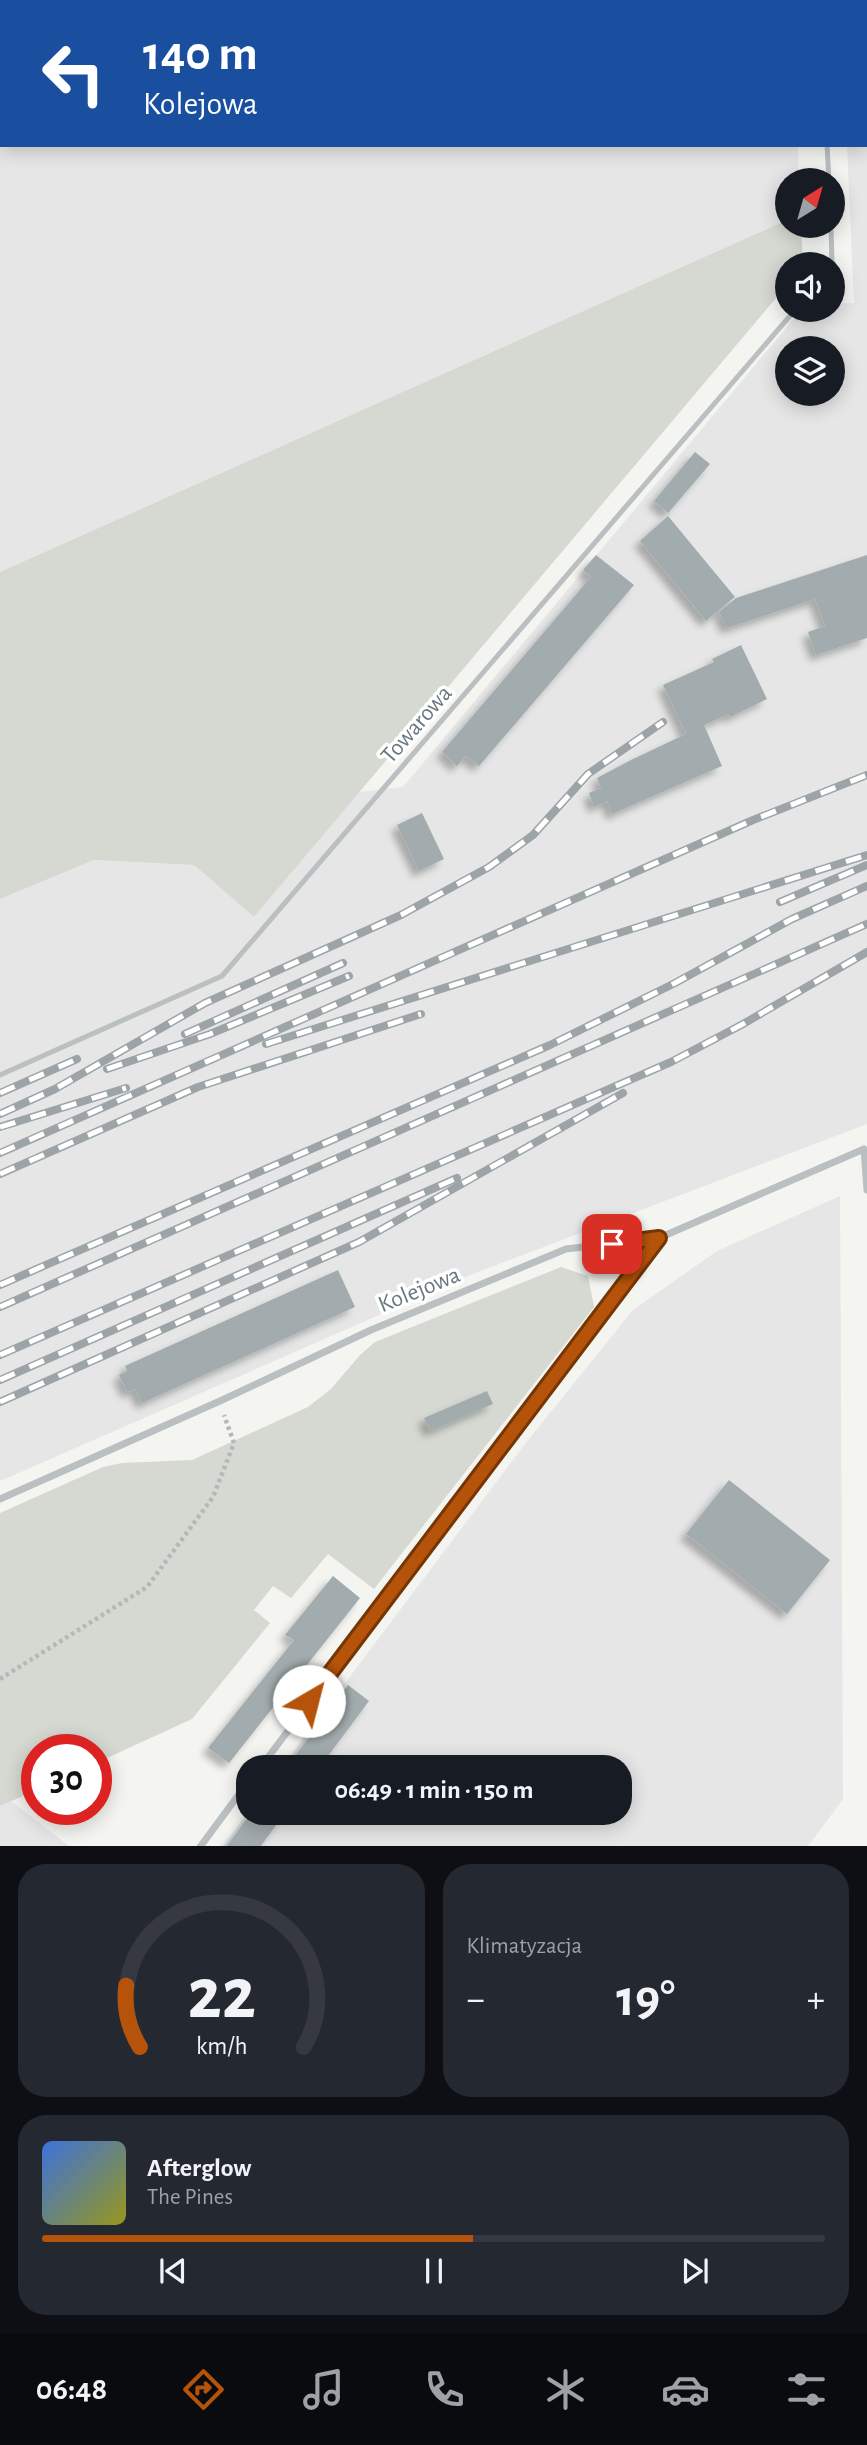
<!DOCTYPE html>
<html lang="pl">
<head>
<meta charset="utf-8">
<style>
	:root { --surface:#171b24; --page:#242831; --text:#f1f3f6; --muted:#9ea1a6; --line:#363941; --accent:#b45309 }
	body { margin:0; font-family:"Alegreya Sans",sans-serif; background:var(--page); color:var(--text); height:100vh; display:flex; flex-direction:column; font-size:26px; white-space:nowrap }
	* { box-sizing:border-box; margin:0 }
	p { font-size:23px; color:var(--muted) }
	.icon { flex:none; width:38px; height:38px; fill:none; stroke:currentColor; stroke-width:2; stroke-linecap:round; stroke-linejoin:round }
	.map { position:relative; height:1846px; overflow:hidden }
	.sheet { display:flex; flex-direction:column; gap:18px; padding:18px; background:#0d0f14; flex:1 }
	.sheet>* { flex:none }
	.hud { position:absolute; left:0px; top:0px; width:868px; height:147px; box-shadow:0 4px 18px #0003; background:#1a4fa0; color:#fff; overflow:hidden }
	.needle { width:46px; rotate:37deg }
	.fabs { position:absolute; left:775px; top:168px; display:grid; gap:14px }
	.fabs a { display:grid; place-items:center; width:70px; height:70px; border-radius:50%; background:var(--surface); box-shadow:0 4px 18px #0003; font-size:35px }
	.speed { position:absolute; left:21px; top:1734px; display:flex; gap:14px; font-size:35px; font-weight:700; text-align:center }
	.speed>* { display:grid; place-content:center; width:91px; height:91px; border-radius:50%; background:var(--surface); box-shadow:0 4px 18px #0003; line-height:1 }
	.speed .limit { border:10px solid #d22; background:#fff; color:#111 }
	.pin { position:absolute; display:grid; place-items:center; width:60px; height:60px; color:#fff; margin:-30px; border-radius:14px; box-shadow:0 4px 10px #0006 }
	.me { position:absolute; width:77px; margin:-38px; rotate:37deg; stroke-linejoin:round; filter:drop-shadow(0 0 5px #0008) }
	.turn { display:flex; align-items:center; gap:24px; height:147px; padding:0 28px; font-size:32px }
	.turn .icon { width:91px; height:91px; stroke-width:2.5 }
	.turn b { display:block; font-size:49px; line-height:60px }
	.big { font-size:52px; font-weight:700; line-height:1.1 }
	.sheet .card { flex:1; display:flex; flex-direction:column; justify-content:center; gap:10px; min-width:0; padding:0 24px; border-radius:28px; background:var(--page) }
	.sheet .dial { align-items:center; gap:0 }
	.dial svg { height:182px; overflow:visible; fill:none; stroke:var(--line); stroke-width:7; stroke-linecap:round; text-anchor:middle }
	.dial text { fill:var(--text); stroke:none }
	.song { display:flex; align-items:center; gap:21px }
	.cover { width:84px; height:84px; border-radius:10px; background:linear-gradient(135deg,hsl(220 70% 55%),hsl(60 70% 35%)) }
	.played { height:7px; border-radius:4px; background:linear-gradient(90deg,var(--accent) 55%,var(--line) 55%) }
	.keys { display:flex; justify-content:space-around; direction:ltr }
	.heat { display:flex; justify-content:space-between; align-items:center; font-size:38px; direction:ltr }
	.sheet .tiles { flex:1; display:grid; gap:18px; grid-template-columns:1fr 1fr }
	.card:last-child { grid-column:span 2 }
	.trip { position:absolute; left:236px; top:1755px; width:396px; height:70px; border-radius:28px; background:var(--surface); box-shadow:0 4px 18px #0003; font-weight:700; line-height:70px; text-align:center }
	.tabs { display:flex; height:112px; justify-content:space-around; align-items:center; background:#090b0e; color:var(--muted) }
	.tabs .icon { width:49px; height:49px }
	.tabs .current { color:var(--accent) }
	.tabs b { font-size:32px; color:var(--text) }
	.map>svg:first-child { display:block }
</style>
</head>
<body>
<div class="map">
<svg width="867" height="1847" viewBox="0 0 867 1847">
	<defs>
		<filter id="shadow"><feDropShadow dx="-6" dy="6" stdDeviation="3.5" flood-color="#0004"/></filter>
	</defs>
	<rect width="100%" height="100%" fill="#f4f4f1"/>
	<!-- built -->
	<g fill="#e5e6e5" fill-rule="evenodd">
		<path d="M841,0H867V1124L475,1273L0,1481V899L94,860L194,865L254,917L359,792L403,787L801,310H833V304L854,303L847,145H866V2ZM788,348H833V394H788Z"/>
		<polygon points="0,24 2,24 2,145 798,145 799,180 788,180 787,220 0,572"/>
		<polygon points="840,1196 843,1799 808,1846 223,1847 248,1812 620,1813 620,1768 282,1767 525,1444 633,1310 717,1251"/>
		<polygon points="11,1801 69,1846 0,1846 0,1806"/>
	</g>
	<!-- green -->
	<g fill="#d5d9d1">
		<polygon points="787,220 788,226 801,226 803,264 788,264 787,285 254,917 194,865 94,860 0,899 0,572"/>
		<polygon points="561,1267 588,1276 594,1307 374,1589 328,1554 291,1598 273,1586 254,1610 270,1623 192,1719 96,1763 96,1750 37,1750 37,1790 0,1806 0,1513 103,1467 122,1463 192,1460 308,1407 331,1389 360,1355 375,1342"/>
	</g>
	<!-- building -->
	<g fill="#a2abae" filter="url(#shadow)">
		<polygon points="695,452 710,464 668,513 654,501"/>
		<polygon points="668,516 735,597 706,621 640,541"/>
		<polygon points="596,555 634,585 479,766 466,756 457,766 442,752 591,577 583,570"/>
		<polygon points="867,555 867,638 816,655 808,632 825,626 815,599 727,628 719,612 736,598"/>
		<polygon points="741,645 767,699 730,717 729,714 704,725 722,766 612,814 607,801 594,807 589,793 601,788 597,778 631,760 686,734 663,685 714,662 712,659"/>
		<polygon points="422,813 444,859 419,871 397,825"/>
		<polygon points="338,1270 355,1307 142,1403 135,1389 127,1392 119,1375 127,1371 125,1366"/>
		<polygon points="487,1391 493,1404 430,1431 424,1418"/>
		<polygon points="729,1480 830,1560 787,1614 686,1534"/>
		<polygon points="333,1576 360,1598 229,1763 208,1748 294,1640 285,1635"/>
		<polygon points="348,1685 369,1701 319,1768 286,1768"/>
		<polygon points="251,1813 285,1813 260,1847 226,1847"/>
	</g>
	<g fill="none" stroke-linecap="round" stroke-linejoin="round">
		<!-- path -->
		<polyline stroke="#b4b8ba" stroke-width="4.5" stroke-dasharray="3.5 3.5" stroke-linecap="butt" points="0,1679 147,1587 213,1497 234,1443 224,1415"/>
		<!-- service -->
		<g stroke="#babfc1" stroke-width="5">
			<polyline points="814,0 816,2"/>
			<polyline points="827,145 829,180"/>
			<polyline points="831,226 832,264"/>
			<polyline points="0,1075 222,976 795,310"/>
		</g>
		<!-- minor -->
		<g stroke="#babfc1" stroke-width="7">
			<polyline points="0,1499 220,1401 371,1330 566,1249 659,1238 864,1149 867,1190"/>
			<polyline points="260,1768 659,1238"/>
			<polyline points="200,1847 248,1782"/>
		</g>
		<!-- rail casing -->
		<g stroke="#9ca4a7" stroke-width="8">
			<g id="rail">
				<polyline points="780,902 867,865"/>
				<polyline points="185,1034 343,963"/>
				<polyline points="266,1044 867,855"/>
				<polyline points="107,1069 210,1034 349,976"/>
				<polyline points="0,1093 77,1059"/>
				<polyline points="0,1114 55,1089 205,1003 401,915 489,867 533,835 588,774 663,722"/>
				<polyline points="0,1127 126,1088"/>
				<polyline points="0,1153 753,820 867,775"/>
				<polyline points="0,1174 198,1087 421,1014"/>
				<polyline points="0,1285 550,1045 675,983 792,919 867,886"/>
				<polyline points="0,1307 867,924"/>
				<polyline points="0,1355 671,1062 743,1024 867,952"/>
				<polyline points="0,1380 457,1178"/>
				<polyline points="0,1402 359,1242 623,1093"/>
			</g>
		</g>
		<!-- rail -->
		<use href="#rail" stroke="#fff" stroke-width="5" stroke-dasharray="16" stroke-linecap="butt"/>
	</g>
	<g fill="none" stroke-linecap="round" stroke-linejoin="round">
		<!-- route casing -->
		<g stroke="#753606" stroke-width="18">
			<polyline id="route" points="309,1701 659,1238 612,1244"/>
		</g>
		<!-- route -->
		<use href="#route" stroke="#b45309" stroke-width="12"/>
	</g>
	<g text-anchor="middle" stroke-width="7" stroke-linejoin="round" paint-order="stroke">
		<!-- street labels -->
		<g font-size="24" fill="#67787f" stroke="#fff">
			<text transform="translate(416 724) rotate(-49)" y="8">Towarowa</text>
			<text transform="translate(419 1289) rotate(-22)" y="8">Kolejowa</text>
		</g>
	</g>
</svg>
<div class="fabs">
<a><svg class="needle" viewBox="-14 -14 28 28"><path d="M0-13l5 13h-10z" fill="#e53935"/><path d="M0 13l5-13h-10z" fill="#9ea1a6"/></svg></a>
<a><svg class="icon" aria-label="sound" viewBox="0 0 24 24"><path d="M4 9h4l5-4v14l-5-4H4zM17 9q2 3 0 6"/></svg></a>
<a><svg class="icon" aria-label="layers" viewBox="0 0 24 24"><path d="M12 4l9 5-9 5-9-5zM3 14l9 5 9-5"/></svg></a>
</div>
<div class="speed"><div class="limit">30</div></div>
<div class="pin" style="left:612px;top:1244px;background:#d93025"><svg class="icon" aria-label="arrive" viewBox="0 0 24 24"><path d="M6 21V4h12l-3 4 3 4H6"/></svg></div>
<svg class="me" style="left:309px;top:1701px" viewBox="-20 -20 40 40"><circle r="19" fill="#fff"/><path d="M0-13L10 11 0 6-10 11z" fill="#b45309"/></svg>
<div class="trip">06:49 · 1 min · 150 m</div>
<div class="hud">
<div class="turn"><svg class="icon" aria-label="left" viewBox="0 0 24 24"><path d="M17 20v-9H6M10 6l-5 5 5 5"/></svg><div><b>140 m</b>Kolejowa</div></div>
</div>
</div>
<section class="sheet">
<div class="tiles">
<div class="card dial"><svg viewBox="0 0 100 80">
<path d="M14 69A42 42 0 1 1 86 69"/>
<path d="M14 69A42 42 0 0 1 8 42" stroke="#b45309"/>
<text x="50" y="56" font-size="32" font-weight="700">22</text>
<text x="50" y="72" font-size="11">km/h</text>
</svg></div>
<div class="card"><p>Klimatyzacja</p>
<div class="heat"><a>−</a><b class="big">19°</b><a>+</a></div>
</div>
<div class="card">
<div class="song"><i class="cover"></i><div><b>Afterglow</b><p>The Pines</p></div></div>
<div class="played"></div>
<div class="keys"><svg class="icon" aria-label="previous" viewBox="0 0 24 24"><path d="M18 5L8 12l10 7zM5 5v14"/></svg><svg class="icon" aria-label="pause" viewBox="0 0 24 24"><path d="M8 5v14M16 5v14"/></svg><svg class="icon" aria-label="next" viewBox="0 0 24 24"><path d="M6 5l10 7-10 7zM19 5v14"/></svg></div>
</div>
</div>
</section>
<nav class="tabs">
<b>06:48</b>
<svg class="icon current" aria-label="directions" viewBox="0 0 24 24"><path d="M12 3l9 9-9 9-9-9zM9 14v-3h6M13 9l2 2-2 2"/></svg>
<svg class="icon" aria-label="music" viewBox="0 0 24 24"><path d="M9 18V5l10-2v13"/><circle cx="6" cy="18" r="3"/><circle cx="16" cy="16" r="3"/></svg>
<svg class="icon" aria-label="phone" viewBox="0 0 24 24"><path d="M5 4h4l2 5-3 2q2 4 5 5l2-3 5 2v4C11 20 4 13 5 4z"/></svg>
<svg class="icon" aria-label="climate" viewBox="0 0 24 24"><path d="M12 3v18M4 7l16 10M4 17L20 7"/></svg>
<svg class="icon" aria-label="car" viewBox="0 0 24 24"><path d="M5 17H2v-5l4-1 3-4h7l3 4 3 1v5h-3M9 17h6M6 11h13"/><circle cx="7" cy="17" r="2"/><circle cx="17" cy="17" r="2"/></svg>
<svg class="icon" aria-label="filters" viewBox="0 0 24 24"><path d="M4 7h16M4 17h16"/><circle cx="9" cy="7" r="2"/><circle cx="15" cy="17" r="2"/></svg>
</nav>
</body>
</html>
